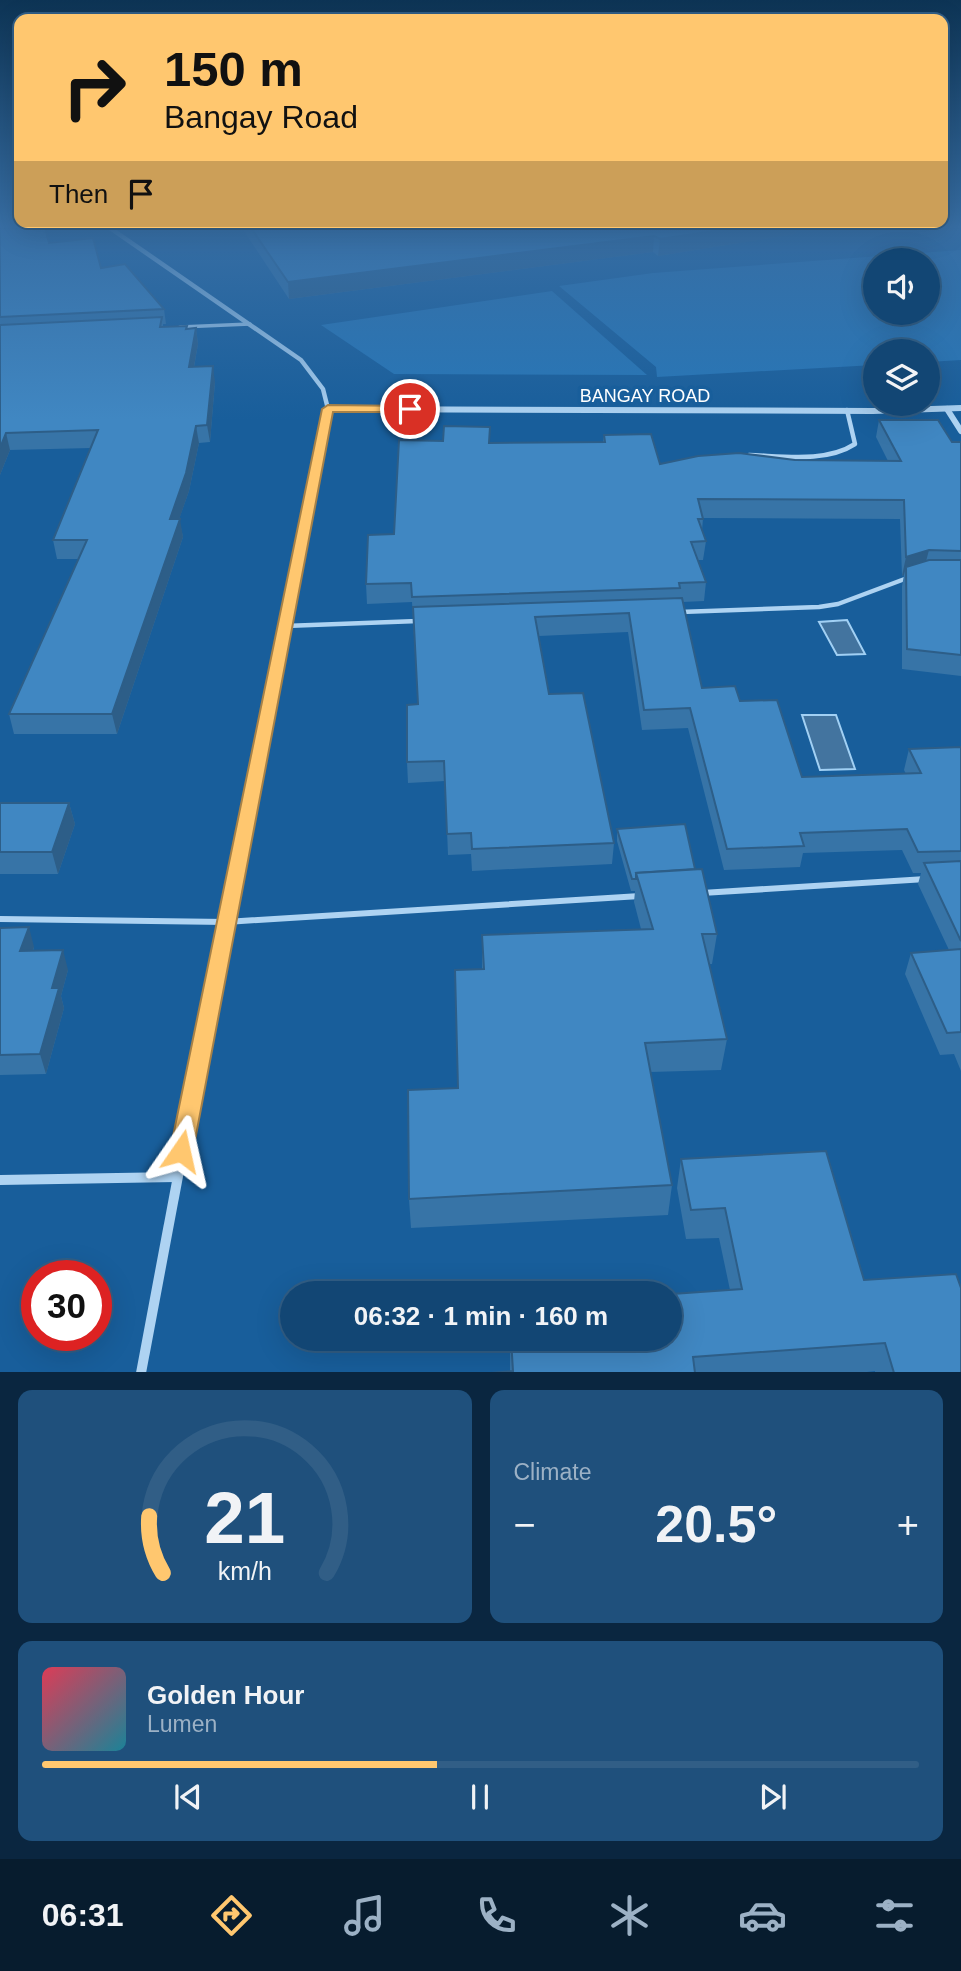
<!DOCTYPE html>
<html lang="en">
<head>
<meta charset="utf-8">
<style>
	:root { --surface:#124674; --page:#1f507c; --text:#f1f3f6; --muted:#9cb1c5; --line:#315e86; --accent:#ffc76f }
	body { margin:0; font-family:Helvetica,sans-serif; background:var(--page); color:var(--text); height:100vh; display:flex; flex-direction:column; font-size:26px; white-space:nowrap }
	* { box-sizing:border-box; margin:0 }
	p { font-size:23px; color:var(--muted) }
	.icon { flex:none; width:38px; height:38px; fill:none; stroke:currentColor; stroke-width:2; stroke-linecap:round; stroke-linejoin:round }
	.map { position:relative; height:1372px; overflow:hidden }
	.sheet { display:flex; flex-direction:column; gap:18px; padding:18px; background:#0a2640; flex:1 }
	.sheet>* { flex:none }
	.guide { position:absolute; left:14px; top:14px; width:934px; height:214px; border-radius:14px; box-shadow:0 7px 28px #0002,0 0 0 2px var(--line); background:#ffc76f; color:#111; overflow:hidden }
	.fabs { position:absolute; left:863px; top:248px; display:grid; gap:14px }
	.fabs a { display:grid; place-items:center; width:77px; height:77px; border-radius:50%; background:var(--surface); box-shadow:0 7px 28px #0002,0 0 0 2px var(--line); font-size:35px }
	.speed { position:absolute; left:21px; top:1260px; display:flex; gap:14px; font-size:35px; font-weight:700; text-align:center }
	.speed>* { display:grid; place-content:center; width:91px; height:91px; border-radius:50%; background:var(--surface); box-shadow:0 7px 28px #0002,0 0 0 2px var(--line); line-height:1 }
	.speed .limit { border:10px solid #d22; background:#fff; color:#111 }
	.pin { position:absolute; display:grid; place-items:center; width:60px; height:60px; color:#fff; margin:-30px; border:4px solid #fff; border-radius:50%; box-shadow:0 2px 7px #0007 }
	.me { position:absolute; width:77px; margin:-38px; rotate:11deg; stroke-linejoin:round; filter:drop-shadow(0 0 5px #0008) }
	.turn { display:flex; align-items:center; gap:24px; height:147px; padding:0 35px; font-size:32px }
	.turn .icon { width:91px; height:91px; stroke-width:2.5 }
	.turn b { display:block; font-size:49px; line-height:60px }
	.then { display:flex; align-items:center; height:66px; padding:0 35px; background:#0003; gap:14px; font-size:26px }
	.big { font-size:52px; font-weight:600; line-height:1.1 }
	.sheet .widget { flex:1; display:flex; flex-direction:column; justify-content:center; gap:10px; min-width:0; padding:0 24px; border-radius:14px; background:var(--page) }
	.sheet .dial { align-items:center; gap:0 }
	.dial svg { height:182px; overflow:visible; fill:none; stroke:var(--line); stroke-width:7; stroke-linecap:round; text-anchor:middle }
	.dial text { fill:var(--text); stroke:none }
	.song { display:flex; align-items:center; gap:21px }
	.cover { width:84px; height:84px; border-radius:10px; background:linear-gradient(135deg,hsl(350 70% 55%),hsl(190 70% 35%)) }
	.played { height:7px; border-radius:4px; background:linear-gradient(90deg,var(--accent) 45%,var(--line) 45%) }
	.keys { display:flex; justify-content:space-around; direction:ltr }
	.heat { display:flex; justify-content:space-between; align-items:center; font-size:38px; direction:ltr }
	.sheet .tiles { flex:1; display:grid; gap:18px; grid-template-columns:1fr 1fr }
	.widget:last-child { grid-column:span 2 }
	.trip { position:absolute; left:280px; top:1281px; width:402px; height:70px; border-radius:35px; background:var(--surface); box-shadow:0 7px 28px #0002,0 0 0 2px var(--line); font-weight:600; line-height:70px; text-align:center }
	.tabs { display:flex; height:112px; justify-content:space-around; align-items:center; background:#071c2e; color:var(--muted) }
	.tabs .icon { width:49px; height:49px }
	.tabs .current { color:var(--accent) }
	.tabs b { font-size:32px; color:var(--text) }
	.map>svg:first-child { display:block }
</style>
</head>
<body>
<div class="map">
<svg width="961" height="1373" viewBox="0 0 961 1373">
	<rect width="100%" height="100%" fill="#185e9b"/>
	<!-- green -->
	<g fill="#2777b8" fill-rule="evenodd">
		<path d="M961,250V360L928,362V352H875V365L657,377L656,367L559,286L653,273ZM875,261H928V313H875Z"/>
		<polygon points="552,291 647,375 394,374 321,325"/>
	</g>
	<!-- water -->
	<g fill="#43749f" stroke="#a1d0f4" stroke-width="2">
		<polygon points="847,620 865,654 837,655 819,622"/>
		<polygon points="802,715 836,715 855,769 820,770"/>
	</g>
	<g fill="none" stroke-linecap="round" stroke-linejoin="round">
		<!-- lane-far2 -->
		<polyline stroke="#aed3f2" stroke-width="3.5" points="180,327 250,324"/>
		<!-- lane-far1 -->
		<g stroke="#aed3f2" stroke-width="4.5">
			<path d="M749,455C782,456 826,463 855,444L847,410"/>
			<polyline points="680,612 819,607 838,604 910,577"/>
			<polyline points="285,626 418,621"/>
		</g>
		<!-- lane -->
		<g stroke="#aed3f2" stroke-width="6">
			<polyline points="702,893 926,879"/>
			<polyline points="0,919 226,922 640,896"/>
		</g>
		<!-- street-far3 -->
		<g stroke="#aed3f2" stroke-width="4.5">
			<polyline points="110,228 301,360 323,389 328,409"/>
			<polyline points="933,409 961,408"/>
		</g>
		<!-- street-far2 -->
		<g stroke="#aed3f2" stroke-width="6">
			<polyline points="328,409 873,411 961,408"/>
			<polyline points="947,409 961,431"/>
			<polyline points="281,647 328,407"/>
		</g>
		<!-- street-far1 -->
		<polyline stroke="#aed3f2" stroke-width="8" points="219,960 281,645"/>
		<!-- street -->
		<g stroke="#aed3f2" stroke-width="10">
			<polyline points="0,1180 176,1177"/>
			<polyline points="141,1373 219,958"/>
		</g>
	</g>
	<!-- wall -->
	<g fill="#3774a7">
		<polygon points="0,228 49,243 101,268 164,309 166,324 163,324 163,327 187,326 187,329 196,328 198,344 194,367 215,382 210,442 199,443 189,491 179,519 183,537 117,734 14,734 9,714 79,559 57,559 53,540 91,448 10,450 0,475"/>
		<polygon points="242,228 796,228 795,234 658,256 653,252 289,299"/>
		<polygon points="879,420 952,442 961,442 961,676 902,669 902,586 904,575 902,576 900,519 703,518 702,531 706,541 703,560 698,560 706,582 704,601 683,602 702,688 740,701 802,777 906,774 904,770 909,749 961,747 961,1071 954,1054 940,1055 905,974 911,953 949,950 918,884 921,873 913,873 902,850 803,853 800,867 724,870 688,728 642,730 628,632 539,636 549,694 614,843 612,864 472,871 471,854 448,855 445,781 408,783 407,762 418,704 412,602 367,604 366,584 394,534 443,441 490,443 603,442 604,435 660,464 795,460 888,461 876,437"/>
		<polygon points="0,803 69,803 75,824 58,874 0,874"/>
		<polygon points="617,829 695,869 717,934 712,964 709,964 727,1039 721,1070 650,1072 672,1185 668,1215 411,1228 409,1199 458,1088 482,969 482,935 641,929 634,902 635,891 631,891 617,841"/>
		<polygon points="0,928 34,947 33,951 68,970 61,996 64,1008 46,1074 0,1075"/>
		<polygon points="681,1159 864,1280 961,1373 875,1373 875,1371 859,1373 491,1373 510,1371 510,1339 670,1339 670,1307 672,1294 730,1290 719,1238 686,1239 677,1188"/>
	</g>
	<!-- shaded-wall -->
	<g fill="#2d5e88">
		<polygon points="734,228 796,228 795,234 658,256 660,239"/>
		<polygon points="654,236 653,252 289,299 288,282"/>
		<polygon points="196,328 198,344 191,383 189,367"/>
		<polygon points="213,366 215,382 210,442 207,425"/>
		<polygon points="196,426 199,443 189,491 173,537 170,519"/>
		<polygon points="6,433 10,450 0,475 0,448"/>
		<polygon points="180,519 183,537 117,734 112,714"/>
		<polygon points="929,550 924,569 906,567 904,575 902,576 906,557"/>
		<polygon points="69,803 75,824 58,874 52,852"/>
		<polygon points="29,927 34,947 26,971 20,951"/>
		<polygon points="63,950 68,970 61,996 64,1008 46,1074 40,1054 52,988"/>
	</g>
	<!-- building -->
	<g fill="#4087c2" stroke="#2d5e88" stroke-width="2">
		<polygon points="0,228 45,228 49,243 93,238 101,268 125,264 164,309 0,317"/>
		<polygon points="251,228 734,228 660,239 654,236 288,282"/>
		<polygon points="162,317 160,327 187,326 186,329 196,328 189,367 213,366 207,425 196,426 186,473 170,519 180,519 112,714 9,714 87,540 53,540 98,430 6,433 0,448 0,325"/>
		<polygon points="879,420 938,420 952,442 961,442 961,551 929,550 906,557 904,500 698,499 703,519 698,519 706,541 691,542 706,582 679,583 680,588 412,597 411,583 366,584 368,535 394,534 399,440 443,441 444,426 490,427 489,443 605,442 604,435 651,434 660,464 698,456 739,453 795,460 901,461"/>
		<polygon points="929,560 961,560 961,655 907,649 906,567"/>
		<polygon points="682,598 702,688 735,686 740,701 777,700 802,777 921,773 909,749 961,747 961,851 918,852 907,829 800,833 804,846 727,849 690,708 644,710 629,613 535,617 549,694 583,693 614,843 472,849 471,833 447,834 444,761 407,762 407,705 418,704 413,607"/>
		<polygon points="0,803 69,803 52,852 0,852"/>
		<polygon points="685,824 695,869 636,873 636,879 632,879 617,829"/>
		<polygon points="961,861 961,941 924,863"/>
		<polygon points="702,869 717,934 702,934 727,1039 645,1043 672,1185 409,1199 408,1090 458,1088 455,970 484,969 482,935 653,929 636,873"/>
		<polygon points="29,927 20,951 63,950 52,988 59,988 40,1054 0,1055 0,928"/>
		<polygon points="961,949 961,1032 947,1033 911,953"/>
		<polygon points="826,1151 864,1280 956,1274 961,1288 961,1373 894,1373 885,1343 693,1357 695,1373 491,1373 513,1371 511,1339 670,1339 670,1327 678,1326 672,1294 742,1289 725,1208 691,1210 681,1159"/>
	</g>
	<!-- sky -->
	<linearGradient id="sky" x2="0" y2="1"><stop stop-color="#0d3455"/><stop offset="0.54" stop-color="#376ea4"/><stop offset="1" stop-color="#376ea4" stop-opacity="0"/></linearGradient>
	<rect width="961" height="420" fill="url(#sky)"/>
	<!-- route -->
	<polygon fill="#ffc76f" stroke="#a68148" stroke-width="2" points="410,406 416,409 414,412 333,412 193,1151 189,1158 181,1161 173,1158 170,1151 322,409 328,405"/>
	<g text-anchor="middle" stroke-width="7" stroke-linejoin="round" paint-order="stroke">
		<!-- far-street labels -->
		<g font-size="18" fill="#fff" stroke="#185e9b">
			<text x="645" y="402">BANGAY ROAD</text>
		</g>
	</g>
</svg>
<div class="fabs">
<a><svg class="icon" aria-label="sound" viewBox="0 0 24 24"><path d="M4 9h4l5-4v14l-5-4H4zM17 9q2 3 0 6"/></svg></a>
<a><svg class="icon" aria-label="layers" viewBox="0 0 24 24"><path d="M12 4l9 5-9 5-9-5zM3 14l9 5 9-5"/></svg></a>
</div>
<div class="speed"><div class="limit">30</div></div>
<div class="pin" style="left:410px;top:409px;background:#d93025"><svg class="icon" aria-label="arrive" viewBox="0 0 24 24"><path d="M6 21V4h12l-3 4 3 4H6"/></svg></div>
<svg class="me" style="left:181px;top:1151px" viewBox="-20 -20 40 40"><path d="M0-17L14 15 0 8-14 15z" fill="#ffc76f" stroke="#fff" stroke-width="4"/></svg>
<div class="trip">06:32 · 1 min · 160 m</div>
<div class="guide">
<div class="turn"><svg class="icon" aria-label="right" viewBox="0 0 24 24"><path d="M7 20v-9h11M14 6l5 5-5 5"/></svg><div><b>150 m</b>Bangay Road</div></div>
<div class="then">Then<svg class="icon" aria-label="arrive" viewBox="0 0 24 24"><path d="M6 21V4h12l-3 4 3 4H6"/></svg></div>
</div>
</div>
<section class="sheet">
<div class="tiles">
<div class="widget dial"><svg viewBox="0 0 100 80">
<path d="M14 69A42 42 0 1 1 86 69"/>
<path d="M14 69A42 42 0 0 1 8 44" stroke="#ffc76f"/>
<text x="50" y="56" font-size="32" font-weight="700">21</text>
<text x="50" y="72" font-size="11">km/h</text>
</svg></div>
<div class="widget"><p>Climate</p>
<div class="heat"><a>−</a><b class="big">20.5°</b><a>+</a></div>
</div>
<div class="widget">
<div class="song"><i class="cover"></i><div><b>Golden Hour</b><p>Lumen</p></div></div>
<div class="played"></div>
<div class="keys"><svg class="icon" aria-label="previous" viewBox="0 0 24 24"><path d="M18 5L8 12l10 7zM5 5v14"/></svg><svg class="icon" aria-label="pause" viewBox="0 0 24 24"><path d="M8 5v14M16 5v14"/></svg><svg class="icon" aria-label="next" viewBox="0 0 24 24"><path d="M6 5l10 7-10 7zM19 5v14"/></svg></div>
</div>
</div>
</section>
<nav class="tabs">
<b>06:31</b>
<svg class="icon current" aria-label="directions" viewBox="0 0 24 24"><path d="M12 3l9 9-9 9-9-9zM9 14v-3h6M13 9l2 2-2 2"/></svg>
<svg class="icon" aria-label="music" viewBox="0 0 24 24"><path d="M9 18V5l10-2v13"/><circle cx="6" cy="18" r="3"/><circle cx="16" cy="16" r="3"/></svg>
<svg class="icon" aria-label="phone" viewBox="0 0 24 24"><path d="M5 4h4l2 5-3 2q2 4 5 5l2-3 5 2v4C11 20 4 13 5 4z"/></svg>
<svg class="icon" aria-label="climate" viewBox="0 0 24 24"><path d="M12 3v18M4 7l16 10M4 17L20 7"/></svg>
<svg class="icon" aria-label="car" viewBox="0 0 24 24"><path d="M5 17H2v-5l4-1 3-4h7l3 4 3 1v5h-3M9 17h6M6 11h13"/><circle cx="7" cy="17" r="2"/><circle cx="17" cy="17" r="2"/></svg>
<svg class="icon" aria-label="filters" viewBox="0 0 24 24"><path d="M4 7h16M4 17h16"/><circle cx="9" cy="7" r="2"/><circle cx="15" cy="17" r="2"/></svg>
</nav>
</body>
</html>
